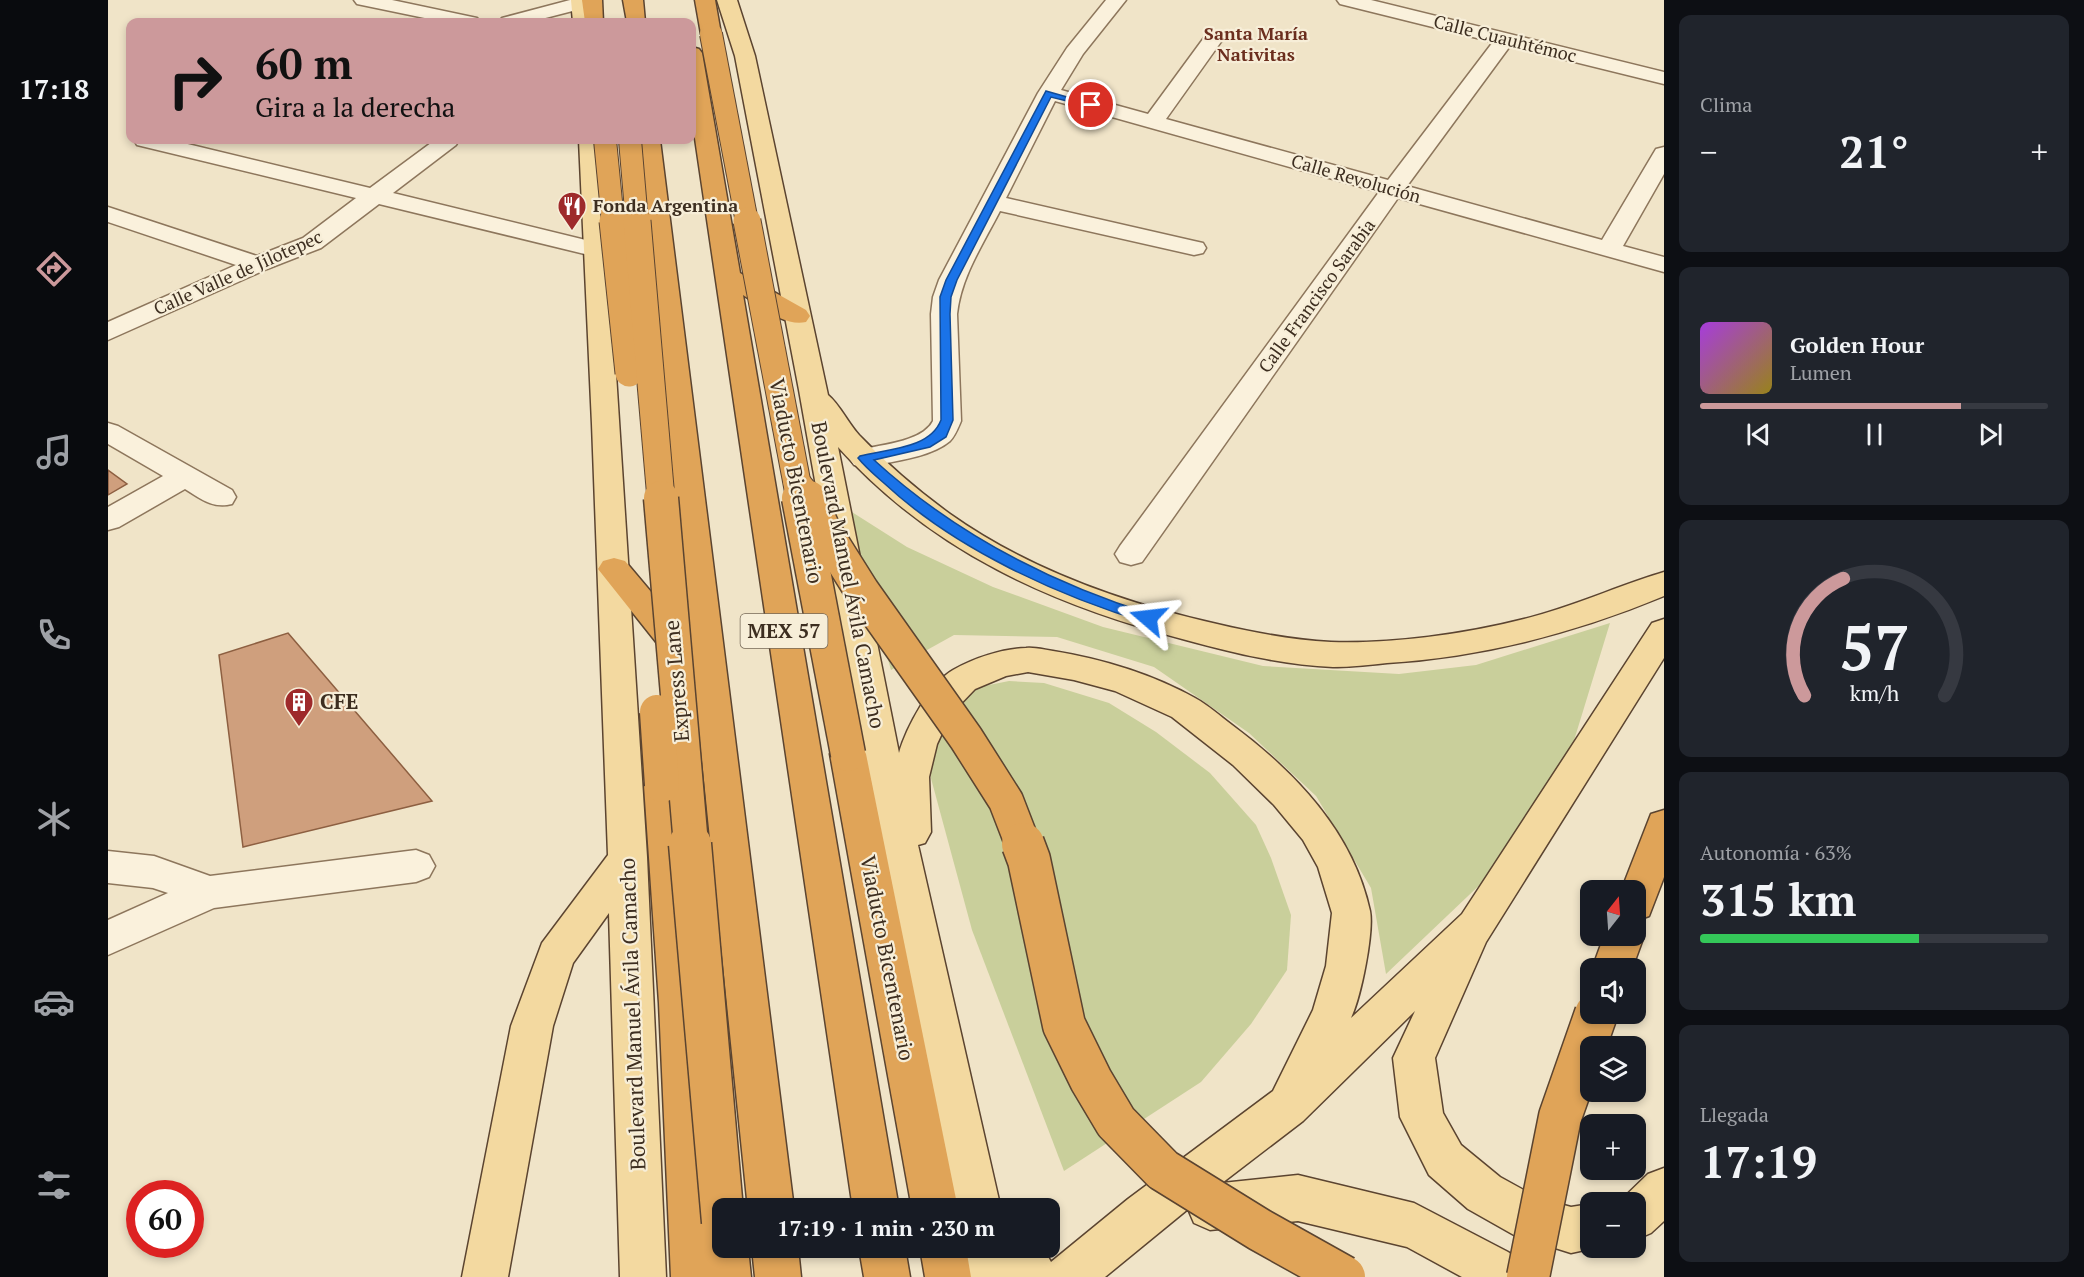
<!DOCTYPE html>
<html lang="es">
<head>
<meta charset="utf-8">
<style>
	:root { --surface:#171b24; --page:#20242c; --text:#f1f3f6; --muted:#9ea1a6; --line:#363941; --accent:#cc999b }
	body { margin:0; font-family:"PT Serif",serif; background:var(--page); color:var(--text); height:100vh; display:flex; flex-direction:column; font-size:22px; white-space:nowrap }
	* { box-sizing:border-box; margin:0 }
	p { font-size:20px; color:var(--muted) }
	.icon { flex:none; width:33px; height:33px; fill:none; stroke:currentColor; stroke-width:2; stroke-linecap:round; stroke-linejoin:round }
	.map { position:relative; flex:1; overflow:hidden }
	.drawer { display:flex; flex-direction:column; gap:15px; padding:15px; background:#0d0f14; width:420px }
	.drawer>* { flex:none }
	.banner { position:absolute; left:18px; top:18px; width:570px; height:126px; border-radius:12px; box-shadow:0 3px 9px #0003; background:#cc999b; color:#111; overflow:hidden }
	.needle { width:39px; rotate:17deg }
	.fabs { position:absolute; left:1472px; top:880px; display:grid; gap:12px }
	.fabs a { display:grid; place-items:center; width:66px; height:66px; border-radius:12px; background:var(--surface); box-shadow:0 3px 9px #0003; font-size:30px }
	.speed { position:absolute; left:18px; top:1180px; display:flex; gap:12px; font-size:30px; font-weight:700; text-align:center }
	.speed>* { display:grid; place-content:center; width:78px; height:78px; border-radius:50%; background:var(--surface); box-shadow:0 3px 9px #0003; line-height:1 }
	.speed .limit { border:9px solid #d22; background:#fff; color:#111 }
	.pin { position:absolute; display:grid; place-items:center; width:51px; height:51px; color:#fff; margin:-26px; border:3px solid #fff; border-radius:50%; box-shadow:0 2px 6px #0007 }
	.me { position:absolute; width:66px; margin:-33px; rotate:287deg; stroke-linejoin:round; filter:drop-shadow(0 0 4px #0008) }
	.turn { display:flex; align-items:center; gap:21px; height:126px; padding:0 30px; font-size:27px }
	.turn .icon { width:78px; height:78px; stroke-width:2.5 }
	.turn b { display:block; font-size:42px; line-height:51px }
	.big { font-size:45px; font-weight:800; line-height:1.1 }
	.drawer .widget { flex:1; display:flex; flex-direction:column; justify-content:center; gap:9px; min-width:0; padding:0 21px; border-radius:12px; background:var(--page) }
	.drawer .dial { align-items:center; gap:0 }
	.dial svg { height:156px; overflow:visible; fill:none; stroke:var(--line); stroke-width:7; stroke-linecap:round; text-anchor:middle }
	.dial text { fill:var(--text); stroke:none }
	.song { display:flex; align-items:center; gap:18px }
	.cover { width:72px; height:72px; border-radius:9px; background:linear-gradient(135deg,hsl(280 70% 55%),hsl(50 70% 35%)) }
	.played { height:6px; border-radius:3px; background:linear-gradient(90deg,var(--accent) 75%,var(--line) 75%) }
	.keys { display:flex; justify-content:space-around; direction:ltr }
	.heat { display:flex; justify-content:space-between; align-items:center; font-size:33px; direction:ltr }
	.charge { height:9px; border-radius:4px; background:linear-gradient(90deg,#34c759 63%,var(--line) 0) }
	.trip { position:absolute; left:604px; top:1198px; width:348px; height:60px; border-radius:12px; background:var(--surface); box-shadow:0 3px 9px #0003; font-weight:800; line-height:60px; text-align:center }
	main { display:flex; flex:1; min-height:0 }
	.dock { display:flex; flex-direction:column; width:108px; justify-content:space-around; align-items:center; background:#090b0e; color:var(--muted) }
	.dock .icon { width:42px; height:42px }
	.dock .on { color:var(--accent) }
	.dock b { font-size:27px; color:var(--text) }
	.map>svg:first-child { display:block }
</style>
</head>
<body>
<main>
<nav class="dock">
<b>17:18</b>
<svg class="icon on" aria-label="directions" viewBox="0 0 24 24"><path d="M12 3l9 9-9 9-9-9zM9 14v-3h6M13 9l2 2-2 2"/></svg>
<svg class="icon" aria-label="music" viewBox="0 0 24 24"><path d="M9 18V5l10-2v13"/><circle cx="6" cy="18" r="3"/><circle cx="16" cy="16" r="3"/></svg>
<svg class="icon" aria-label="phone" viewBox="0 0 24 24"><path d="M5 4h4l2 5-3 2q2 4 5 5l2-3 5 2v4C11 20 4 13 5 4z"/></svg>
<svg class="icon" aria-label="climate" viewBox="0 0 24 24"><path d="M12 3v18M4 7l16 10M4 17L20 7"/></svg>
<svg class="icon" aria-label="car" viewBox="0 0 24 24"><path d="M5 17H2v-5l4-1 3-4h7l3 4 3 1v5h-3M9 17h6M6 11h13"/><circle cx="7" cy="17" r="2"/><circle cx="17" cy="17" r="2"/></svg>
<svg class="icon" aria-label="filters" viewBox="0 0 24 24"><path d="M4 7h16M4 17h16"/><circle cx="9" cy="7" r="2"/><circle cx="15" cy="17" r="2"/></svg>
</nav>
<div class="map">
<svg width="1556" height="1277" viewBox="0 0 1556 1277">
	<rect width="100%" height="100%" fill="#f0e4c8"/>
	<!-- green -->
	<g fill="#c9cf9b">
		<polygon points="736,507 799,547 885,587 995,627 1155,666 1291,674 1368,665 1502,623 1464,747 1380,877 1278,974 1263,888 1208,796 1141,733 1046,667 949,637 846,635 783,670"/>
		<polygon points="901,681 936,683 1001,703 1048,732 1102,773 1148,825 1163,858 1183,915 1179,970 1143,1024 1093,1082 956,1171 864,930 821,771 824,731 842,707 871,687"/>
	</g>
	<!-- building -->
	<g fill="#cf9f7d" stroke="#8d5f41" stroke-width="1.5">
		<polygon points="0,470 19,484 0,495"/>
		<polygon points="180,633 324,801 135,847 111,655"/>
	</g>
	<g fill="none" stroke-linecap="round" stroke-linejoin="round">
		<!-- minor casing -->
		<g stroke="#8d765c" stroke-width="3">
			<g id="minor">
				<polygon points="246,0 284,0 369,18 372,22 336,22 249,4"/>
				<polygon points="462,0 481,0 483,3 480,7 422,22 391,22 394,18"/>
				<path d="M998,0H1018L975,54L953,90L1040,114L1098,35H1112L1115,39L1058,119L1280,180L1385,42L1232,4L1229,0H1263L1556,72V84L1402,46L1299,186L1494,240L1545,154L1548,149L1556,147V174L1515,246L1556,257V272L1290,198L1034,562L1023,565L1012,562L1007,554L1012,546L1271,192L947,101L898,198L1086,241L1095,243L1098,248L1095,253L1086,255L892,211C875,244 853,277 849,314L853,421C850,428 847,436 842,441C822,458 781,462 756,467L746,465L741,458L746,451C768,445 814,443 825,421L823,314L825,297L831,280L930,93L959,48Z"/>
				<polygon points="26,140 63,140 262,188 327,140 351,140 348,145 285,193 498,245 501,250 498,255 489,257 271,204 213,248 159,269 0,340 0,322 128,265 0,222 0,207 149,256 195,238 248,198 29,145"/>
				<path d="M0,423L10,426L124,490L128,497L124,504C105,509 93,499 77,489L11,527L0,530V507L55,476L0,444Z"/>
				<polygon points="308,850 321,855 327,866 321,877 308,882 106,908 0,955 0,920 60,893 45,888 0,883 0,851 46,856 102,876"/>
			</g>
		</g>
		<!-- major casing -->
		<g stroke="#5b4430" stroke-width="3">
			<g id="major">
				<polygon points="463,0 483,0 483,22 465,22"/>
				<path d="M609,0H629L647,56L720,395C732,405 740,423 751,435C779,464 809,490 842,514C921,570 1015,603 1109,624C1147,633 1185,640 1223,642C1284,644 1357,634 1416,619C1465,607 1509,586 1556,572V596C1467,633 1375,657 1279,663C1261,665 1243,667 1225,667C1175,665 1126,653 1078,640C944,605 825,552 730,447L791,753C798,728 822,683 845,670C866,658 894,649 918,648C927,647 937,650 945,651C994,659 1044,674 1087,698C1100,705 1112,716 1124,725C1187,772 1245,832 1262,911C1266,932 1253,997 1243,1018L1354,914L1544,623L1556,619V658L1378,942L1327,1058L1335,1113L1353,1145L1392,1177L1430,1198L1463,1207L1482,1204V1248H1486L1463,1253L1406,1235L1360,1209L1321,1175L1292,1117L1285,1058L1307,1011L1195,1121L1114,1183L1190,1175L1306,1203L1400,1252L1411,1260L1417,1277H1354L1299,1247L1190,1221L1102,1230L1086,1223L1080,1209L997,1277H862L856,1248H935L943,1262L1020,1199L1165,1091L1205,1010L1218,966L1224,913L1210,867L1195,840L1166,805L1125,765L1064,717L1007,691L966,680L920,672L898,676L867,689L843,714L829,744L821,777L823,832L817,843L810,845L893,1209H847L768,825L691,390L627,56Z"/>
				<polygon points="471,140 493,140 539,857 558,1277 512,1277 501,913 465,963 445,1026 400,1277 354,1277 403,1026 434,943 500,855 484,424"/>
				<polygon points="1556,1168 1556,1221 1543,1233 1527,1240 1527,1203 1510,1203 1540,1174"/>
			</g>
		</g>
		<!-- highway casing -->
		<g stroke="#5b4430" stroke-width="3">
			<g id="highway">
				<polygon points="474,0 494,0 495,22 477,22"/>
				<polygon points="515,0 535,0 537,22 519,22"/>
				<polygon points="587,0 607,0 613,34 610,38 596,38 593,34"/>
				<path d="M584,47L591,49L594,53L632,273L698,310L702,316L698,322C676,327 653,306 635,295L791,1209H745L584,118Z"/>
				<polygon points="530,140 552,140 686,1209 640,1209 584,663 576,665 564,662 490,569 495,561 506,558 517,561 581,637"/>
				<polygon points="740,740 753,744 758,754 850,1209 804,1209 722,754 727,744"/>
				<polygon points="554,771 567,775 572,785 591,1003 606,1229 615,1226 615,1248 640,1248 643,1277 563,1277 551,1003 536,785 541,775"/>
				<polygon points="1556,810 1556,877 1541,916 1527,921 1527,891 1513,891 1543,814"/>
				<polygon points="1527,923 1530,924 1536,936 1524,969 1484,969 1496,936 1527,936"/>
				<polygon points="644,1248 690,1248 693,1277 647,1277"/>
				<polygon points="751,1248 797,1248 802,1277 756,1277"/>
				<polygon points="812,1248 858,1248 863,1277 817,1277"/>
			</g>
		</g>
		<!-- minor -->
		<use href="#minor" fill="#faf1dc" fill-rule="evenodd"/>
		<!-- major -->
		<use href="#major" fill="#f3d9a0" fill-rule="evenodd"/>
		<!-- highway -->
		<use href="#highway" fill="#e0a458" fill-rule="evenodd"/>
		<!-- highway-bridge-far3 casing -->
		<g stroke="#5b4430" stroke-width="24" stroke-linecap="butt">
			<g id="highway-bridge-far3">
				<polyline points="603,34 639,222"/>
				<polyline points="497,140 505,222"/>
				<polyline points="522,140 529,222"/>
			</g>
		</g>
		<!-- highway-bridge-far2 casing -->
		<g stroke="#5b4430" stroke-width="29" stroke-linecap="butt">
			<g id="highway-bridge-far2">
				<polyline points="505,221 521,373"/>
				<polyline points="529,221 553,499"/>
				<polyline points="639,221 692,499"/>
				<polyline points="689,483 702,499"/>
			</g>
		</g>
		<!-- highway-bridge-far1 casing -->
		<g stroke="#5b4430" stroke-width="37" stroke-linecap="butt">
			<g id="highway-bridge-far1">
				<polyline points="553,498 583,845"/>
				<polyline points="691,498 740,754"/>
				<polyline points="701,498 715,529 754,591 858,738 898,801 915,845"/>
				<polyline points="549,712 554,785"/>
			</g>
		</g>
		<!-- highway-bridge casing -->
		<g stroke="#5b4430" stroke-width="45" stroke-linecap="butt">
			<g id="highway-bridge">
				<polyline points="582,844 615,1222"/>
				<polyline points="915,844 921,860 956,1025 983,1080 1008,1122 1055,1170 1152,1230 1236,1277"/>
				<polyline points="1420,1277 1452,1117 1488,1014"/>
			</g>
		</g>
		<!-- highway-bridge-far3 -->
		<use href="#highway-bridge-far3" stroke="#e0a458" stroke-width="22"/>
		<!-- highway-bridge-far2 -->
		<use href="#highway-bridge-far2" stroke="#e0a458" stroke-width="27"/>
		<!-- highway-bridge-far1 -->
		<use href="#highway-bridge-far1" stroke="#e0a458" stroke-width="34"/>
		<!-- highway-bridge -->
		<use href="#highway-bridge" stroke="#e0a458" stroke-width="42"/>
	</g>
	<!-- route -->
	<path fill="#1a73e8" stroke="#114b97" stroke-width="1.5" d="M938,91L987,105L983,107L943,97L849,280L843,297L842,314L845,420L838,437L822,447L766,460C846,533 942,583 1045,615L1047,618L1040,623C950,596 847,549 777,484C768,476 758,468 750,458L752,456C779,449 822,449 833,420L832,297L838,280Z"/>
	<!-- icons -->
	<defs>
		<g id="restaurant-pin" transform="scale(1.5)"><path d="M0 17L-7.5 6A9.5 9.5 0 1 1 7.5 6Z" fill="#9e2a2b" stroke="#f7eed8"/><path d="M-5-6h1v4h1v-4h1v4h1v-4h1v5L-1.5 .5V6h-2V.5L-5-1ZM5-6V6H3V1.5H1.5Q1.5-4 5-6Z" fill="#fff"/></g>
		<g id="building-pin" transform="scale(1.5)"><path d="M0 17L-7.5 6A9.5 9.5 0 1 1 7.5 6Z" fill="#9e2a2b" stroke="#f7eed8"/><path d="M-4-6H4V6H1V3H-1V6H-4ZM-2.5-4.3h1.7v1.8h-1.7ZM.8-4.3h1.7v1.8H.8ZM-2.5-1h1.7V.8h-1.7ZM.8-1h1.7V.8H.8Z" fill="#fff"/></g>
	</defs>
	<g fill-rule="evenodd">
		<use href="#restaurant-pin" x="464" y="206"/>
		<use href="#building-pin" x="191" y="702"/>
	</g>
	<g text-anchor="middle" stroke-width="4.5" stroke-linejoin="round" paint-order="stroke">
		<!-- far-neighbourhood labels -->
		<g font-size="18" font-weight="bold" fill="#6b2e1e" stroke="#f7eed8">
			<text x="1148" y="40">Santa María<tspan x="1148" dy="21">Nativitas</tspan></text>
		</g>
		<!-- far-street labels -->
		<g font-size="18" fill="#3d2e20" stroke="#f7eed8">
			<text transform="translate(1397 39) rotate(14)" y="6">Calle Cuauhtémoc</text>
			<text transform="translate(1248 179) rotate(16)" y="6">Calle Revolución</text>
			<text transform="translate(130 273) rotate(-24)" y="6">Calle Valle de Jilotepec</text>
			<text transform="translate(1209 296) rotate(-54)" y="6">Calle Francisco Sarabia</text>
		</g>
		<!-- far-poi labels -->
		<g font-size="18" font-weight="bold" fill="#3d2e20" stroke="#f7eed8" text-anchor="start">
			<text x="485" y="212">Fonda Argentina</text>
		</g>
		<!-- shield labels -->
		<rect fill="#f7eed8" stroke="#756857" stroke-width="1.5" x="632.5" y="614" width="87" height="34" rx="4.5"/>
		<g font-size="20" font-weight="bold" fill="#3d2e20">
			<text x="676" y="638">MEX 57</text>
		</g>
		<!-- street labels -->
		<g font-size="21" fill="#3d2e20" stroke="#f7eed8">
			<text transform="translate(688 481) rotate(79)" y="7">Viaducto Bicentenario</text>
			<text transform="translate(740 575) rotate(79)" y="7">Boulevard Manuel Ávila Camacho</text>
			<text transform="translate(569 681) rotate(-95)" y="7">Express Lane</text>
			<text transform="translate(779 958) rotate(79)" y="7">Viaducto Bicentenario</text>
			<text transform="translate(525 1014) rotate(-92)" y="7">Boulevard Manuel Ávila Camacho</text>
		</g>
		<!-- poi labels -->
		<g font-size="21" font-weight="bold" fill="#3d2e20" stroke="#f7eed8" text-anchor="start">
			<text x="212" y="709">CFE</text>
		</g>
	</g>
</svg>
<div class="fabs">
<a><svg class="needle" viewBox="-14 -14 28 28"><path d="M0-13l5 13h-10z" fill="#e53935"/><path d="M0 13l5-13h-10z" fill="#9ea1a6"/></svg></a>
<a><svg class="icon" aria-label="sound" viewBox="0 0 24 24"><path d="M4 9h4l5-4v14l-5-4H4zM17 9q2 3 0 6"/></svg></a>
<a><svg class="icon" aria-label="layers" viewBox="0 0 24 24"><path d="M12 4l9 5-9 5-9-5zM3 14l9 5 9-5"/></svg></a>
<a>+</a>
<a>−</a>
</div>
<div class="speed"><div class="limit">60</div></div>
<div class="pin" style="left:983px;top:105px;background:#d93025"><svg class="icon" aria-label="arrive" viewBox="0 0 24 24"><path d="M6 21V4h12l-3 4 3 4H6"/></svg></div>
<svg class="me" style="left:1040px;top:618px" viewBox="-20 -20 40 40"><path d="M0-17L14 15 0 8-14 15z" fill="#1a73e8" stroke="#fff" stroke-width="4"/></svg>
<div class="trip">17:19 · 1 min · 230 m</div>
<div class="banner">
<div class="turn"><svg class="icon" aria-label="right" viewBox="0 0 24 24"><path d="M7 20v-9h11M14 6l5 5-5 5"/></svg><div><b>60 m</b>Gira a la derecha</div></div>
</div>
</div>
<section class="drawer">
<div class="widget"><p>Clima</p>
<div class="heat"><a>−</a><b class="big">21°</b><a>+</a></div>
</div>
<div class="widget">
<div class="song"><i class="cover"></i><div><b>Golden Hour</b><p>Lumen</p></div></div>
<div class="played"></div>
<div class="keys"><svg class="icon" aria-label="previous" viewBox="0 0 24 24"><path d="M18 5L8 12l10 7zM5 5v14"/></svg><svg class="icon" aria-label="pause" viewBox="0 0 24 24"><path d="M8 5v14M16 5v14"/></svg><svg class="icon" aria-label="next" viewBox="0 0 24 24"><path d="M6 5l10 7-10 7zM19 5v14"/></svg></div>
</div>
<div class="widget dial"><svg viewBox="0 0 100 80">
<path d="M14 69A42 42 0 1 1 86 69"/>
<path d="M14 69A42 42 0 0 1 34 9" stroke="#cc999b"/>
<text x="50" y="56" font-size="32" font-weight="700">57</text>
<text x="50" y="72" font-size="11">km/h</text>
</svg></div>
<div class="widget"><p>Autonomía · 63%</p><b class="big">315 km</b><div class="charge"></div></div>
<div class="widget"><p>Llegada</p><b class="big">17:19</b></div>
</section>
</main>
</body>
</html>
